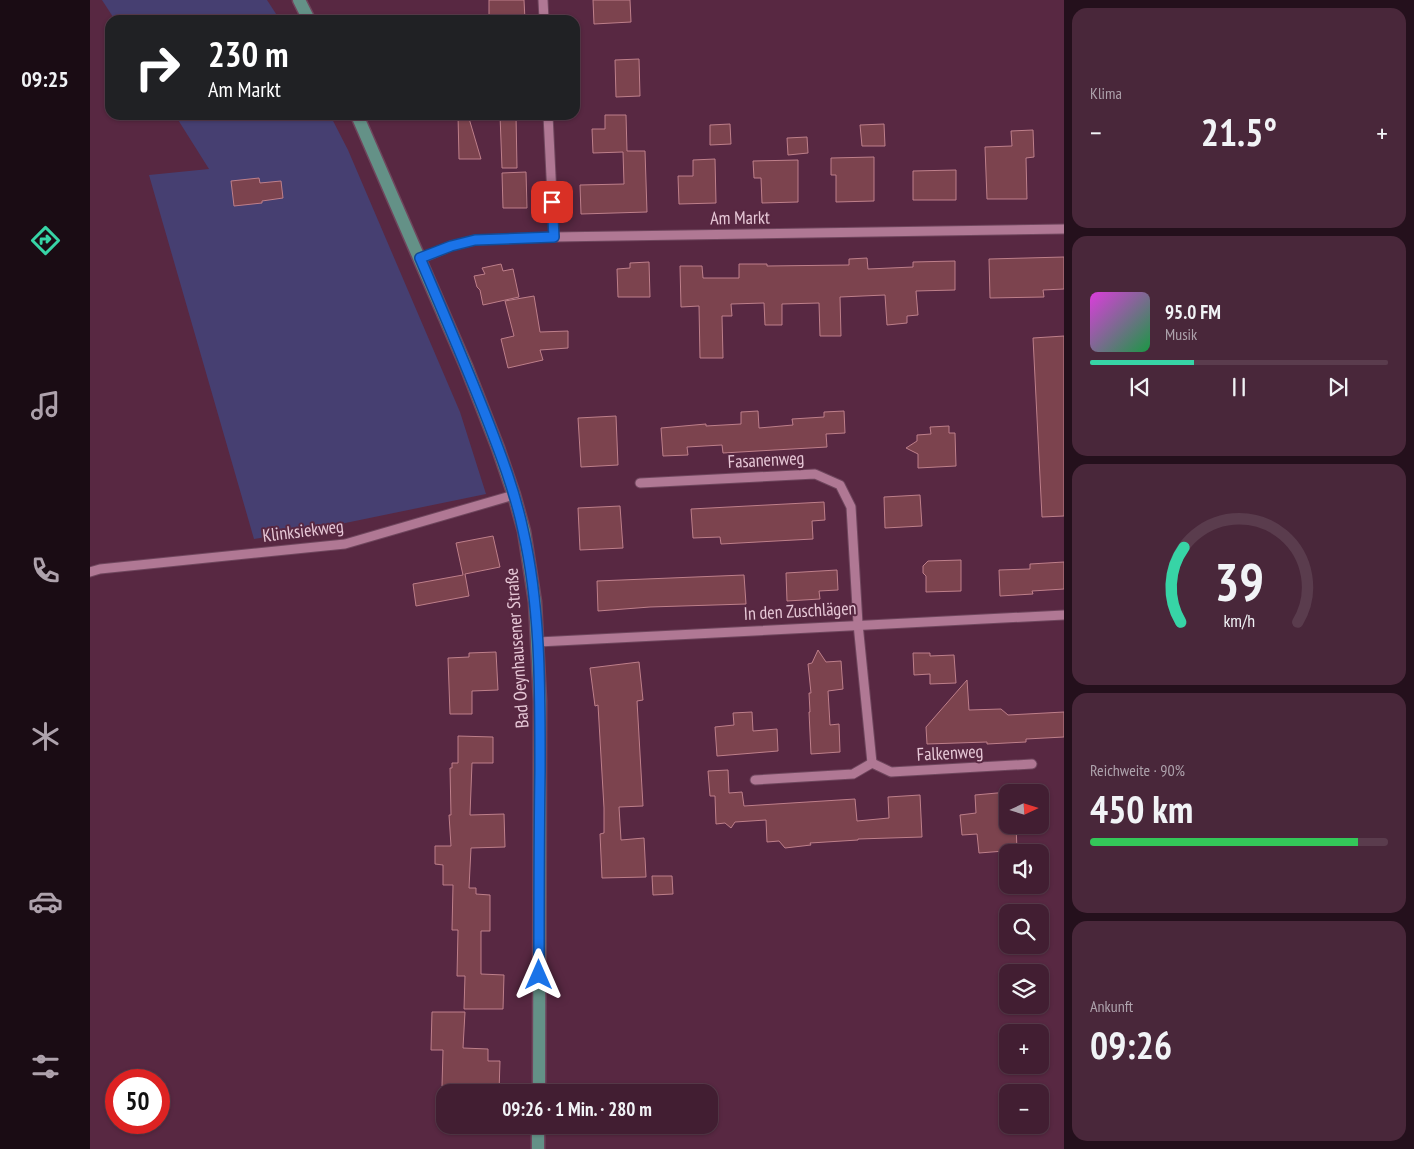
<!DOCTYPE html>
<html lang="de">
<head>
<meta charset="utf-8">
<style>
	:root { --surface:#421e32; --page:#49273a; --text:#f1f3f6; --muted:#aea2ac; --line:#5a3c4d; --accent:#37d4a6 }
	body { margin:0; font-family:"PT Sans Narrow",sans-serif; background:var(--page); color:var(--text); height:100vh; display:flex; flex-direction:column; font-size:19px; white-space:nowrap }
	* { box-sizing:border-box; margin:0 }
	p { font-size:16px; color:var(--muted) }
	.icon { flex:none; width:28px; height:28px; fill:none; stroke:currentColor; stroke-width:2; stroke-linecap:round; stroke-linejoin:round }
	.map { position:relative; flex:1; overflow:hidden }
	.details { display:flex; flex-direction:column; gap:8px; padding:8px; background:#24101c; width:350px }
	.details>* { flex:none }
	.hud { position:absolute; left:15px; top:15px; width:475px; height:105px; border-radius:15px; box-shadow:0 1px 4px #0004,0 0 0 1px var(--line); background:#202124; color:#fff; overflow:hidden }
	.needle { width:32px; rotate:86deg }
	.fabs { position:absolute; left:909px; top:784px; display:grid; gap:10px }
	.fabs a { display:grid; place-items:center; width:50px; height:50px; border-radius:10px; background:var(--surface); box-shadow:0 1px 4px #0004,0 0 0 1px var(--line); font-size:25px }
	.speed { position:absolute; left:15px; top:1069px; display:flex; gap:10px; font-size:25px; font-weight:700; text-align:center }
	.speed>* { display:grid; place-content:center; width:65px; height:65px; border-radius:50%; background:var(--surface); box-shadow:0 1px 4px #0004,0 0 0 1px var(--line); line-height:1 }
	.speed .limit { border:8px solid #d22; background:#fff; color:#111 }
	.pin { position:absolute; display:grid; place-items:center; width:42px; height:42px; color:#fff; margin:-21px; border-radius:10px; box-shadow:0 2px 8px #0006 }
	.me { position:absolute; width:55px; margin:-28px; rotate:0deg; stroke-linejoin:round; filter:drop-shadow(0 0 4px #0008) }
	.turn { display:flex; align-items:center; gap:18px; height:105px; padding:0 20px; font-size:22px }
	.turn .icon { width:65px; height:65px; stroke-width:2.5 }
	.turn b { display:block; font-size:35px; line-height:42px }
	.big { font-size:38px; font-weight:800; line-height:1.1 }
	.details .card { flex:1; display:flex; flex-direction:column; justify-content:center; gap:8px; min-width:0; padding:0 18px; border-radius:15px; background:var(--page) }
	.details .dial { align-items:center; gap:0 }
	.dial svg { height:130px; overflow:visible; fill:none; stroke:var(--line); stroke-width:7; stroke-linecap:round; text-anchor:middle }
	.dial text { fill:var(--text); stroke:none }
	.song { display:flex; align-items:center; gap:15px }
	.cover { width:60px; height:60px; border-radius:8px; background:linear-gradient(135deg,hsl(300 70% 55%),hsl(140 70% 35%)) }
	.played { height:5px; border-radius:2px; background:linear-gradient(90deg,var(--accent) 35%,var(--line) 35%) }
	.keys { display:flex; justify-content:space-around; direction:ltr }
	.heat { display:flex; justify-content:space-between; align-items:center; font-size:28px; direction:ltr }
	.charge { height:8px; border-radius:4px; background:linear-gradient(90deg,#34c759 90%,var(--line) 0) }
	.trip { position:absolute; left:346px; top:1084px; width:282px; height:50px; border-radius:15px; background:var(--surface); box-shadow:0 1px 4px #0004,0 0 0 1px var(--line); font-weight:800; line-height:50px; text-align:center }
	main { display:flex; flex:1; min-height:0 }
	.tabs { display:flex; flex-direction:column; width:90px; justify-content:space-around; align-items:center; background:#1a0c14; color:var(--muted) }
	.tabs .icon { width:35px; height:35px }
	.tabs .on { color:var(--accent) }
	.tabs b { font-size:22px; color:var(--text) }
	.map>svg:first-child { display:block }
</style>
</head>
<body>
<main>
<nav class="tabs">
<b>09:25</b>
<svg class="icon on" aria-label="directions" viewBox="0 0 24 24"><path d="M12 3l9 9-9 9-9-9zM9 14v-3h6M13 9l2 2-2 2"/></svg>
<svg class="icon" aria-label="music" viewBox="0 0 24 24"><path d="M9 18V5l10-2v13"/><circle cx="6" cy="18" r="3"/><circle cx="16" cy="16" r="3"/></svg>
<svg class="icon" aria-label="phone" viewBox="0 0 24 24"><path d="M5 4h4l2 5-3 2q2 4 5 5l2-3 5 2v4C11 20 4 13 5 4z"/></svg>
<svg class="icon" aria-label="climate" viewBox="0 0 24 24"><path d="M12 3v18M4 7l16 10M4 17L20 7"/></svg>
<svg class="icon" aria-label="car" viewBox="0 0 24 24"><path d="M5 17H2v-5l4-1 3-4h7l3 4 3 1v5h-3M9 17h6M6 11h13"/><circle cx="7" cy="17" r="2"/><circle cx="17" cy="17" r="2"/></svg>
<svg class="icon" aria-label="filters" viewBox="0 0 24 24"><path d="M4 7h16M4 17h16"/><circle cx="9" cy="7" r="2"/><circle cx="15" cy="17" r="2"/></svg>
</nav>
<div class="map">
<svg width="974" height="1149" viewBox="0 0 974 1149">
	<rect width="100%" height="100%" fill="#582842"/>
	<!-- green -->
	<g fill="#463f71">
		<polygon points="12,0 177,0 190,20 25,20"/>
		<polygon points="85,115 240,115 258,150 370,412 396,494 231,528 164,539 59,175 119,169"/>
	</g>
	<!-- building -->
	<g fill="#7c434e" stroke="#be7f8a">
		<polygon points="399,0 434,0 435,20 399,20"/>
		<polygon points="503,0 540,0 541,22 504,24"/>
		<polygon points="549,59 550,96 526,97 525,60"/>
		<polygon points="368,115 378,115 391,159 369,159"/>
		<polygon points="410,115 426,115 427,168 412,168"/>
		<polygon points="515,115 536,115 537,151 555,151 557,212 491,214 490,185 534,184 533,152 503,153 502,129 515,129"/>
		<polygon points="640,124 641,144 620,145 620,125"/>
		<polygon points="794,124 795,146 772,146 770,125"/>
		<polygon points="943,130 944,157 936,158 937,199 897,199 895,147 922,146 921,131"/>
		<polygon points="717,137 718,153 698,155 697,138"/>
		<polygon points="784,157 784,201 746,202 746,175 741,175 741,158"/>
		<polygon points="625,159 626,203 589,204 588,176 603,176 603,160"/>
		<polygon points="708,160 708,202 672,203 671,178 664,178 663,161"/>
		<polygon points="866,170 866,200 823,200 823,171"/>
		<polygon points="436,172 437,208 413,208 412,173"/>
		<polygon points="169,178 170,183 191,181 193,198 172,201 172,203 144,206 141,181"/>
		<polygon points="974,257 974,289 953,290 954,297 900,298 899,259"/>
		<polygon points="777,258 778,269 823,267 823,262 865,261 865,290 826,291 828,315 817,316 817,323 797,325 795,295 750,297 751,336 730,336 729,303 692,304 692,325 675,325 674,303 641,304 642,316 632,316 633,358 610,358 609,306 591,307 590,266 612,266 613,278 649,278 649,264 677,264 677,266 759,265 759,259"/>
		<polygon points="559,262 560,297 528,297 527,269 540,268 540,263"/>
		<polygon points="411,264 413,271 423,269 429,297 393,305 390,290 387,287 384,276 395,274 392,268"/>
		<polygon points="444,296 450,332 478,331 478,348 450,350 453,360 418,368 411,339 424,336 415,301"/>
		<polygon points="974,336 974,516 952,517 943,338"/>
		<polygon points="668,411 669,428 703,425 702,419 734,417 734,412 754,411 755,433 736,434 737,447 633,453 632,445 597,447 598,455 573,456 571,428 616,424 616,426 651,424 651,412"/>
		<polygon points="526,416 528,465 491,467 488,418"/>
		<polygon points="859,426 859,433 865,433 866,466 828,468 828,454 816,448 827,441 827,435 841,434 840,427"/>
		<polygon points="830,495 832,526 795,528 794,497"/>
		<polygon points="734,502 735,520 722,521 723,539 631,544 630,537 603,538 601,509"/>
		<polygon points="530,506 533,548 490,550 488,508"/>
		<polygon points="403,536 410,567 375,574 379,596 326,606 323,584 373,575 366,543"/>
		<polygon points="871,560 871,591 836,592 836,576 833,573 833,566 838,561"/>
		<polygon points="974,562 974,589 942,591 943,594 910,596 909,570 940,569 940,564"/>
		<polygon points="747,570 748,590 729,591 730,599 697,601 696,573"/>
		<polygon points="654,575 656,604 560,607 508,611 507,581"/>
		<polygon points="728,650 736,662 751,661 753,689 738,691 740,725 749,724 750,752 721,754 719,712 720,712 719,693 721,693 718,664 722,663"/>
		<polygon points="406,652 408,690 382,691 382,714 360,714 358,658 379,657 379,653"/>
		<polygon points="823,653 840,653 840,656 864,655 866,683 840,684 840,674 824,675"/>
		<polygon points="549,662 553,700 547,701 553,806 529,807 531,840 554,838 556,877 512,878 510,834 514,833 514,808 508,705 505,706 500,668"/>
		<polygon points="877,680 879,710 911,709 918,715 974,712 974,737 936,739 936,742 897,744 897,742 837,744 836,727"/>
		<polygon points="662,712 663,731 687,729 688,751 627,756 625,727 644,725 643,713"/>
		<polygon points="368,736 403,737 403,763 382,763 380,815 414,814 415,847 381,848 379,888 386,888 386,894 400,895 400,931 391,931 391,974 414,975 413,1009 374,1009 375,976 367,976 368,930 362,930 363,885 353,885 353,865 345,864 345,846 361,846 359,815 361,815 360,768 362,768 362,763 368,763"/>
		<polygon points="638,770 639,793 652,792 654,806 765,799 767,821 799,818 798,797 830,795 832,837 768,839 768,840 720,843 721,845 695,848 689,841 677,842 676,820 645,822 641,828 635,823 626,824 625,796 620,796 618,771"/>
		<polygon points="918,792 918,825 926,825 927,850 889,853 887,834 872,835 870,815 886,813 885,795"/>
		<polygon points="562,876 582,876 583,894 563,895"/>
		<polygon points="342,1012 375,1012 373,1048 398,1049 398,1061 410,1061 409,1092 368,1092 368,1086 352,1086 353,1050 341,1050"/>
	</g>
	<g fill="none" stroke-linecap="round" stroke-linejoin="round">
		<!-- minor casing -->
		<g stroke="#6f465d" stroke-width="11">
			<g id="minor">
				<polyline points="453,0 454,20"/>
				<polyline points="458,115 464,237"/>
				<polyline points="330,259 361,246 385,240 464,237 974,229"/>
				<polyline points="550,483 725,474 750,485 761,507 768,624 782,763"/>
				<polyline points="0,572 10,569 255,544 424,495"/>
				<polyline points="448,642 974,615"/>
				<polyline points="665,780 763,774 782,763 801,772 942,764"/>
			</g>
		</g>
		<!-- major casing -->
		<g stroke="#6f465d" stroke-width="15">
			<g id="major">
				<polyline points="209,0 219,20"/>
				<polyline points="267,115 376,366 408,448 424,495 434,531 445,602 450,701 449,1092"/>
				<polyline points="448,1149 448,1125"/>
			</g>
		</g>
		<!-- minor -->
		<use href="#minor" stroke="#b07894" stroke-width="9"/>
		<!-- major -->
		<use href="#major" stroke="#649187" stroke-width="12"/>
	</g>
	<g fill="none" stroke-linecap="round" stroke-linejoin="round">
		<!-- route casing -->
		<g stroke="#114b97" stroke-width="12">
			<path id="route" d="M449,975C449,907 449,839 450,771C450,691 451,609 433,530C425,492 411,455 397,419C376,365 353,312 330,258L361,246L385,240L464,237L462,202"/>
		</g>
		<!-- route -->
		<use href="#route" stroke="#1a73e8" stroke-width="9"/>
	</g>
	<g text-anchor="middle" stroke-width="4" stroke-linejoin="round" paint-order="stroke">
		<!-- street labels -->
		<g font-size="18" fill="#e7c8d7" stroke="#582842">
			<text transform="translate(650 218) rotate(-1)" y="6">Am Markt</text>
			<text transform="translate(676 460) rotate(-3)" y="6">Fasanenweg</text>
			<text transform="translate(213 531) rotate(-7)" y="6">Klinksiekweg</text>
			<text transform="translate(710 611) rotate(-3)" y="6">In den Zuschlägen</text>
			<text transform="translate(427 648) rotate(-94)" y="6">Bad Oeynhausener Straße</text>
			<text transform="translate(860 753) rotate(-3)" y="6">Falkenweg</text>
		</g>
	</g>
</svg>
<div class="fabs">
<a><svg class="needle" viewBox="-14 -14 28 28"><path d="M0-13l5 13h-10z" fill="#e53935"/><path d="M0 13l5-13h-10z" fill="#aea2ac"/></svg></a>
<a><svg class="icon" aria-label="sound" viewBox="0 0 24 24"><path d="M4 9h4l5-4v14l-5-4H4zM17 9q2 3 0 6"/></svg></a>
<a><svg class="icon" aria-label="search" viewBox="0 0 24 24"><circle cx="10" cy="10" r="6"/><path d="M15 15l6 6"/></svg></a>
<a><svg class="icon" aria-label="layers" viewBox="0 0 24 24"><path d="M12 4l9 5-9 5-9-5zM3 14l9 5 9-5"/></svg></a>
<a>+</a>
<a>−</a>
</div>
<div class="speed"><div class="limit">50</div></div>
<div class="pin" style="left:462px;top:202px;background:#d93025"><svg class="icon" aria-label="arrive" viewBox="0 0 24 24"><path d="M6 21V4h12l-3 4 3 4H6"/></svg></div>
<svg class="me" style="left:449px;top:975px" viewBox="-20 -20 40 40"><path d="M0-17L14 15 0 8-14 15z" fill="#1a73e8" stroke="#fff" stroke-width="4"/></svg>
<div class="trip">09:26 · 1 Min. · 280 m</div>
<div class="hud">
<div class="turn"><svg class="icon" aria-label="right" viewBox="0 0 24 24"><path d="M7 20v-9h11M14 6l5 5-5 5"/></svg><div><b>230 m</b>Am Markt</div></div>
</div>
</div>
<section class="details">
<div class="card"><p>Klima</p>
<div class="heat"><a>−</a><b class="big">21.5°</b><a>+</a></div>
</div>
<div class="card">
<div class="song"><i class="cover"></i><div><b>95.0 FM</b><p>Musik</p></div></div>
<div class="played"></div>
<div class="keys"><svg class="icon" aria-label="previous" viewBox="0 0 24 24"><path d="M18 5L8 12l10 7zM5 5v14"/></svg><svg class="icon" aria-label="pause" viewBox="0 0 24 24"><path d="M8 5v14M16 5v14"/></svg><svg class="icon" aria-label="next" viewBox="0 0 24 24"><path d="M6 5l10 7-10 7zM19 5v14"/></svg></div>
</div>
<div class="card dial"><svg viewBox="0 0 100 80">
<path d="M14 69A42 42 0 1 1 86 69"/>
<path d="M14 69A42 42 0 0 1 16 23" stroke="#37d4a6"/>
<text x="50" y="56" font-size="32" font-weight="700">39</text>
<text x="50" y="72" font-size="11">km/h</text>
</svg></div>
<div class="card"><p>Reichweite · 90%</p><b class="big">450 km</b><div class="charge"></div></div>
<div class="card"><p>Ankunft</p><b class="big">09:26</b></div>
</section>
</main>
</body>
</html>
